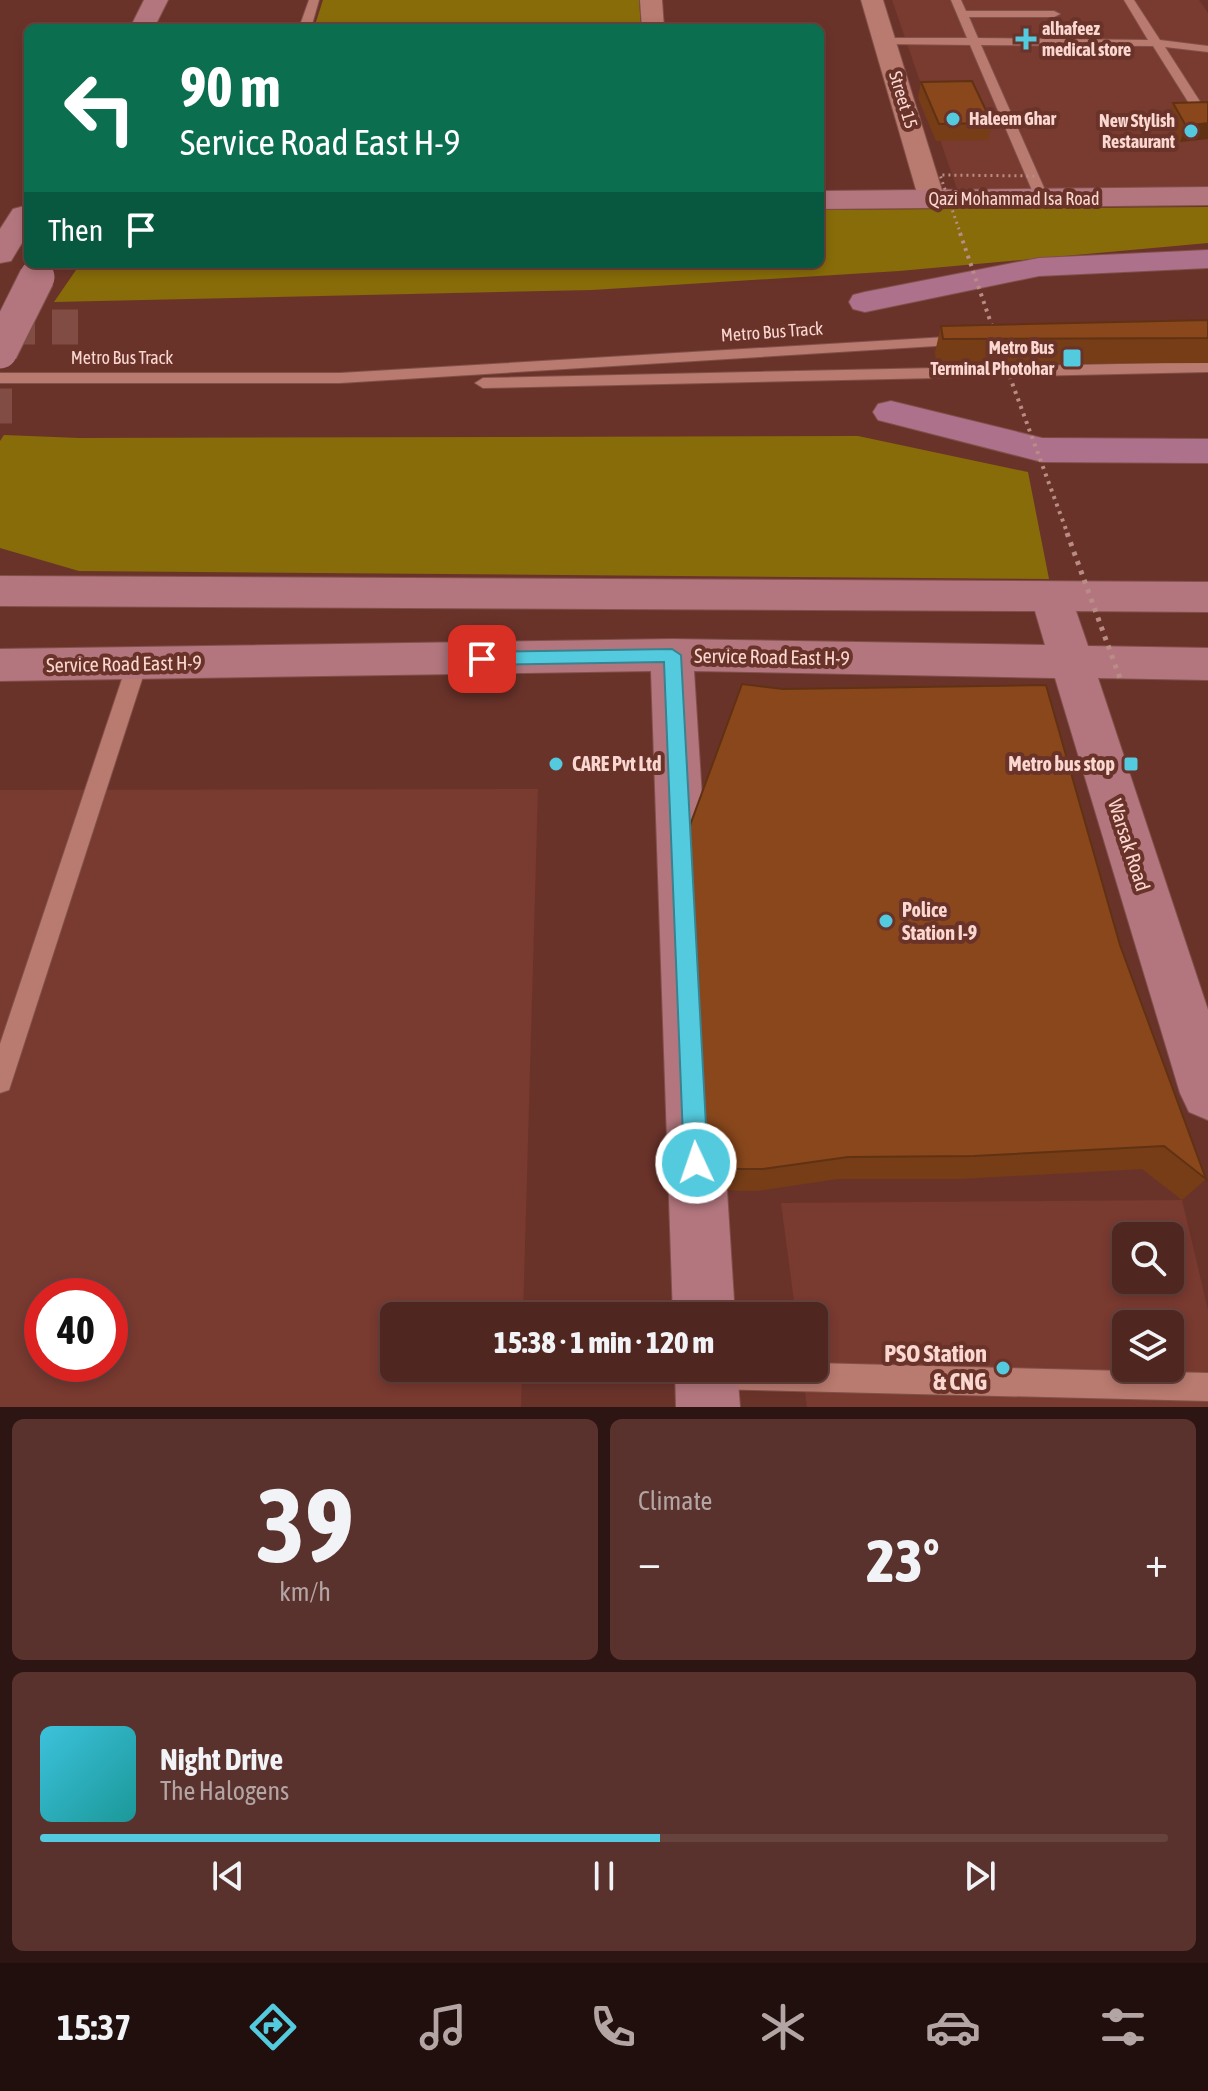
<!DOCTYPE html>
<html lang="en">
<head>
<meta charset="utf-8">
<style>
	:root { --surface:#502620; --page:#5a322d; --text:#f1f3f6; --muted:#b4a5a5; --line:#67433e; --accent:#54cade }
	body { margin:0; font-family:"Asap Condensed",sans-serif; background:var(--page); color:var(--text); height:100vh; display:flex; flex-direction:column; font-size:30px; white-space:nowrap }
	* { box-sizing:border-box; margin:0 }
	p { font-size:26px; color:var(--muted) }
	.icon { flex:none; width:44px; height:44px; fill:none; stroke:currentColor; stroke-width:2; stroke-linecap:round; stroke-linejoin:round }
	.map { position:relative; height:1407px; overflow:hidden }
	.drawer { display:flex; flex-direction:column; gap:12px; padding:12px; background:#2c1512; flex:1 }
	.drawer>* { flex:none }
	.guide { position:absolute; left:24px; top:24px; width:800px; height:244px; border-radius:12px; box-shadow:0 4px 12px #0003,0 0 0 2px var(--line); background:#0b6e4f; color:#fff; overflow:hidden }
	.tools { position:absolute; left:1112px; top:1222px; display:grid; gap:16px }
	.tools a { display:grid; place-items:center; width:72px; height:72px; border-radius:12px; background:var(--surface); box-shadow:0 4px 12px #0003,0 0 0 2px var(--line); font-size:40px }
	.speed { position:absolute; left:24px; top:1278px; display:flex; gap:16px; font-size:40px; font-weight:700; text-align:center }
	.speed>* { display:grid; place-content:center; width:104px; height:104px; border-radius:50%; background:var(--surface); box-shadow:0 4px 12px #0003,0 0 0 2px var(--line); line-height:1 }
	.speed .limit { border:12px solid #d22; background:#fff; color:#111 }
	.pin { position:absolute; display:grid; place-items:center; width:68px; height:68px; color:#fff; margin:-34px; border-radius:16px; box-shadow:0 4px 12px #0006 }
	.me { position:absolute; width:88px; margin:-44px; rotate:357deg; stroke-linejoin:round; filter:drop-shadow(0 0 6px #0008) }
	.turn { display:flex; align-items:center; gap:28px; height:168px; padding:0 24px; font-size:36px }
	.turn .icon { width:104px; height:104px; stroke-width:2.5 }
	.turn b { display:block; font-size:56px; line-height:68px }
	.then { display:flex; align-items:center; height:76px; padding:0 24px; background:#0003; gap:16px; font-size:30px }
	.big { font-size:60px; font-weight:800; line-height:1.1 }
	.drawer .widget { flex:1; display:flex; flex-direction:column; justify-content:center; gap:12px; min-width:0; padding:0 28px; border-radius:12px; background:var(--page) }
	.drawer .dial { align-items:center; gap:0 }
	.dial b { font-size:104px; line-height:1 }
	.song { display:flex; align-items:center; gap:24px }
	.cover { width:96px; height:96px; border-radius:12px; background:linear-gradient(135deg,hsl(190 70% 55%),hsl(180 70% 35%)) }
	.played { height:8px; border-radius:4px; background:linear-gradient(90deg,var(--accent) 55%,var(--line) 55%) }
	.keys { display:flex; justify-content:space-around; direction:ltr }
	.heat { display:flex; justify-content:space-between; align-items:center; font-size:44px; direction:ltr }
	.drawer .tiles { flex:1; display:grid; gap:12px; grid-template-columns:1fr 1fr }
	.widget:last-child { grid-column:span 2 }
	.trip { position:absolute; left:380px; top:1302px; width:448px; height:80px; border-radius:12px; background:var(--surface); box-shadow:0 4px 12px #0003,0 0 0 2px var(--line); font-weight:800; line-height:80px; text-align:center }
	.dock { display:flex; height:128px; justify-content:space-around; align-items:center; background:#200f0d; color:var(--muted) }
	.dock .icon { width:56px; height:56px }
	.dock .on { color:var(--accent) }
	.dock b { font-size:36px; color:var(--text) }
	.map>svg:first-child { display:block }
</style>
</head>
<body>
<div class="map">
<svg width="1208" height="1407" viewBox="0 0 1208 1407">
	<rect width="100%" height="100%" fill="#6a332a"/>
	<!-- built -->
	<g fill="#793a30" fill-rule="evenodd">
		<polygon points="892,0 1199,0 1208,13 1208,192 958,192"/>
		<path d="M538,789L523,1316H394V1368H522L521,1407H0V790ZM42,1296H110V1364H42Z"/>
		<path d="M1182,1200L1208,1310V1407H807L802,1368H814V1316H796L781,1203ZM1126,1236H1170V1280H1126ZM1126,1324H1170V1368H1126Z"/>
	</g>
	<!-- green -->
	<g fill="#886c09">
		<polygon points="323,0 639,0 641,28 314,28"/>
		<polygon points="1208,207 1208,243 899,271 592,290 54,302 76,270 89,264 820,264 820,210"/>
		<polygon points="4,435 79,438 858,436 1028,472 1049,579 79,571 0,548 0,441"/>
	</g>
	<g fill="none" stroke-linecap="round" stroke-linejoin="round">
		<!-- primary-tunnel -->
		<g stroke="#804c43" stroke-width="35" stroke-dasharray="35 17" stroke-linecap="butt">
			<polyline points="0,327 78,327"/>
			<polyline points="0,406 12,406"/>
		</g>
		<!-- lane casing -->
		<g stroke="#80514a" stroke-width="2">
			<g id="lane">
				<polygon points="309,0 319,0 311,28 299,28"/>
				<polygon points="951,0 961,0 966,11 1054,11 1060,14 1054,17 969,17 978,38 1148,40 1124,0 1134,0 1160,40 1208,46 1208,52 1165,47 1208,114 1208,128 1202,124 1153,46 981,45 1049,199 1037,202 970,45 886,44 880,41 886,38 967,38"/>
				<polygon points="963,336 968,338 968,344 340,383 0,383 0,373 340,373"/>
				<polygon points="1208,362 1208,372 483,388 475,383 483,378"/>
				<polygon points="137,657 144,659 147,664 12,1081 9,1090 0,1093 0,1044 127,664 130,659"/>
				<polygon points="814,1363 1208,1373 1208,1401 711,1389 701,1385 697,1375 700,1368 814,1368"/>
			</g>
		</g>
		<!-- street casing -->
		<g stroke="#80514a" stroke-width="2">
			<g id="street">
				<polygon points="640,0 662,0 664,28 642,28"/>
				<polygon points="861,0 883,0 945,200 942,206 922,206 919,200"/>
			</g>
		</g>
		<!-- secondary casing -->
		<g stroke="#80514a" stroke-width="2">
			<g id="secondary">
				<polygon points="144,0 168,0 154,28 130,28"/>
				<polygon points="1208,187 1208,205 820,209 820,191"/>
				<polygon points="28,205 28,233 11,261 0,263 0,229 13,209"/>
				<polygon points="0,576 1208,582 1208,612 1076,611 1088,646 1208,648 1208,680 1098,678 1208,1010 1208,1120 1189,1112 1180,1093 1055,678 694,671 735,1316 673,1316 651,671 0,681 0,649 672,639 1045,645 1035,611 0,606"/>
				<polygon points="675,1368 737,1368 740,1407 676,1407"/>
			</g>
		</g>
		<!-- primary casing -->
		<g stroke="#80514a" stroke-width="2">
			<g id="primary">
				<polygon points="1208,250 1208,268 1039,276 865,312 853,309 849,302 853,295 865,292 1039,258"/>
				<polygon points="891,401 1042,438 1208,439 1208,463 1042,462 878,420 873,412 878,404"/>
			</g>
		</g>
		<!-- lane -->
		<use href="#lane" fill="#b97a6f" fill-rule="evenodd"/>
		<!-- street -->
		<use href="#street" fill="#b97a6f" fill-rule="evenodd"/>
		<!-- secondary -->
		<use href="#secondary" fill="#b3767e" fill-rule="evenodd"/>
		<!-- primary -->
		<use href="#primary" fill="#ae718c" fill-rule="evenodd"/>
		<!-- secondary-bridge casing -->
		<g stroke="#80514a" stroke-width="37" stroke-linecap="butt">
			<polyline id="secondary-bridge" points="0,351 37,277"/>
		</g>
		<!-- path-bridge-far2 -->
		<polyline stroke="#b98d85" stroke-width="3" stroke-dasharray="2 4" stroke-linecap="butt" points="961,235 940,175 1037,176"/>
		<!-- path-bridge-far1 -->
		<g stroke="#b98d85" stroke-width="4" stroke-dasharray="3 5" stroke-linecap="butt">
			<polyline points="960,233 993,329"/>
			<polyline points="1004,361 1068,535"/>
		</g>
		<!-- path-bridge -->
		<polyline stroke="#b98d85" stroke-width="5" stroke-dasharray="4 6" stroke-linecap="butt" points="1067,533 1121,681"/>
		<!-- secondary-bridge -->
		<use href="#secondary-bridge" stroke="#b3767e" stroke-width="35"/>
	</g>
	<!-- wall -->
	<g fill="#763d17">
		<polygon points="921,82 992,123 988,140 936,141 918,98"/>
		<polygon points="1208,102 1208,139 1180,142 1167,119 1173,103"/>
		<polygon points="1208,320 1208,363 936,364 935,352 941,326"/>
		<polygon points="783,689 1120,945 1206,1179 1182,1200 1142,1169 960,1179 838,1179 757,1191 698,1190 682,869 685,839"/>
	</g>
	<!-- shaded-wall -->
	<polygon fill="#603213" points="1208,123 1208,139 1180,142 1186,126"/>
	<!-- building -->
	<g fill="#89471b" stroke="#603213" stroke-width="2">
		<polygon points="972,81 992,123 939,124 921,82"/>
		<polygon points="1208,102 1208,123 1186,126 1173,103"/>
		<polygon points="1208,320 1208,338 943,339 941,326"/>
		<polygon points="742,684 783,689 1046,685 1120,945 1206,1179 1164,1146 974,1156 848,1157 763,1169 701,1169 685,839"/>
	</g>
	<!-- route -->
	<polygon fill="#54cade" stroke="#378390" stroke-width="2" points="672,649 681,655 708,1163 705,1172 696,1175 688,1172 684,1163 664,662 482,665 473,659 482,652"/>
	<!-- markers -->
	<g fill="#54cade" stroke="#6a332a" stroke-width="3">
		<path d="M1022 27h8v8h8v8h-8v8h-8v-8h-8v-8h8z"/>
		<circle cx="953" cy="119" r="8"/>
		<circle cx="1191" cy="131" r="8"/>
		<rect x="1062" y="348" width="20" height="20" rx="4"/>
		<circle cx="556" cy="764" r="8"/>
		<rect x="1123" y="756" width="16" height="16" rx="4"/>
		<circle cx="886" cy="921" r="8"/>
		<circle cx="1003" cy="1368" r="8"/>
	</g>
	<g text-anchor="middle" stroke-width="8" stroke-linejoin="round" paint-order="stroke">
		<!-- far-poi labels -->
		<g font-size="18" font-weight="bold" fill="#fad7d0" stroke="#6a332a" text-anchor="start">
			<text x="1042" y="35">alhafeez<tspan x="1042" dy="21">medical store</tspan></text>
			<text x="969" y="125">Haleem Ghar</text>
			<text x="1175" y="127" text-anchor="end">New Stylish<tspan x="1175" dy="21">Restaurant</tspan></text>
			<text x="1054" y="354" text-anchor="end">Metro Bus<tspan x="1054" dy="21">Terminal Photohar</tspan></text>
		</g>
		<!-- far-street labels -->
		<g font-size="18" fill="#fad7d0" stroke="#6a332a">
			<text transform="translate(903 100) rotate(73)" y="6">Street 15</text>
			<text x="1014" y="205">Qazi Mohammad Isa Road</text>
			<text transform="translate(772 332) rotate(-4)" y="6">Metro Bus Track</text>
			<text x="122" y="364">Metro Bus Track</text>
		</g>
		<!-- street labels -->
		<g font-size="20" fill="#fad7d0" stroke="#6a332a">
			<text transform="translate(772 657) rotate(1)" y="7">Service Road East H-9</text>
			<text transform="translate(124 664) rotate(-1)" y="7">Service Road East H-9</text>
			<text transform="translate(1129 845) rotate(72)" y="7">Warsak Road</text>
		</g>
		<!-- poi labels -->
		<g font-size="20" font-weight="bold" fill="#fad7d0" stroke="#6a332a" text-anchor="start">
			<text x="572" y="771">CARE Pvt Ltd</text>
			<text x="1115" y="771" text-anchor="end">Metro bus stop</text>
			<text x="902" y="917">Police<tspan x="902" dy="23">Station I-9</tspan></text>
		</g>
		<!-- near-poi labels -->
		<g font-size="24" font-weight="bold" fill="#fad7d0" stroke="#6a332a" text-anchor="end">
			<text x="987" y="1362">PSO Station<tspan x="987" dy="28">&amp; CNG</tspan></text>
		</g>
	</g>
</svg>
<div class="tools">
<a><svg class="icon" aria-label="search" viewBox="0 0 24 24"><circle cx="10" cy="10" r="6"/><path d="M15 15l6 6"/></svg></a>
<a><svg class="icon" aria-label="layers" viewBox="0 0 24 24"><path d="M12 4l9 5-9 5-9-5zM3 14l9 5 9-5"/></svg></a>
</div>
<div class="speed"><div class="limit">40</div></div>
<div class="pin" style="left:482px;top:659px;background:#d93025"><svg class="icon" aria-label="arrive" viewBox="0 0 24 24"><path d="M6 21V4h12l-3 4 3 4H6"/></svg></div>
<svg class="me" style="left:696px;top:1163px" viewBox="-20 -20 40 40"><circle r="17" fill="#54cade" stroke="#fff" stroke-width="3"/><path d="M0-11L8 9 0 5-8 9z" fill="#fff"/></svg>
<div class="trip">15:38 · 1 min · 120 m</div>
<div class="guide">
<div class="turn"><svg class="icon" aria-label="left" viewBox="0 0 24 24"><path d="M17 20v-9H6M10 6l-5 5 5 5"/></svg><div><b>90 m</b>Service Road East H-9</div></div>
<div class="then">Then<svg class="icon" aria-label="arrive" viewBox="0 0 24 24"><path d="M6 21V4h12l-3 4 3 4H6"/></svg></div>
</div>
</div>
<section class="drawer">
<div class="tiles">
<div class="widget dial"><b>39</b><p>km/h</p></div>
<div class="widget"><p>Climate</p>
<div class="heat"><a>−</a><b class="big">23°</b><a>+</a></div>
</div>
<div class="widget">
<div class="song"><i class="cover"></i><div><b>Night Drive</b><p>The Halogens</p></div></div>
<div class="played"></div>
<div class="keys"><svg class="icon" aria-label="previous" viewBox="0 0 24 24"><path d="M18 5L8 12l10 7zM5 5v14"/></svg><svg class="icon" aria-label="pause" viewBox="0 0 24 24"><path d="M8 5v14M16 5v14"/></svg><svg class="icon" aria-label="next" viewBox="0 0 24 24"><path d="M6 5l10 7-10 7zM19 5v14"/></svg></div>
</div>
</div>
</section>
<nav class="dock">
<b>15:37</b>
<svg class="icon on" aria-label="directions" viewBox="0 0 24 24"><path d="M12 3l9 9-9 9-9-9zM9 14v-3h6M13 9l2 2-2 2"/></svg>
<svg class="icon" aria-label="music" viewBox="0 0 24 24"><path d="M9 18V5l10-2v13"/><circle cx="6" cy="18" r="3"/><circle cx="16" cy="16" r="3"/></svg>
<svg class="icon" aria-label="phone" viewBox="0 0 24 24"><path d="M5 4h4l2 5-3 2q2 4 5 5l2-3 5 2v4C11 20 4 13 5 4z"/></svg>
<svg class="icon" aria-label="climate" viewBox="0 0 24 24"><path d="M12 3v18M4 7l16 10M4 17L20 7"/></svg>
<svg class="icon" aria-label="car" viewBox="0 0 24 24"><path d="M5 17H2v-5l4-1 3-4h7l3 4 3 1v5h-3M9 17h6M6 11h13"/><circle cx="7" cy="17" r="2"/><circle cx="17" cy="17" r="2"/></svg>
<svg class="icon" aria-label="filters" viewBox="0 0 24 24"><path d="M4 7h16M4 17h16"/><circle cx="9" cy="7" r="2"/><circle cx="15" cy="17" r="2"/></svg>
</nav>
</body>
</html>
